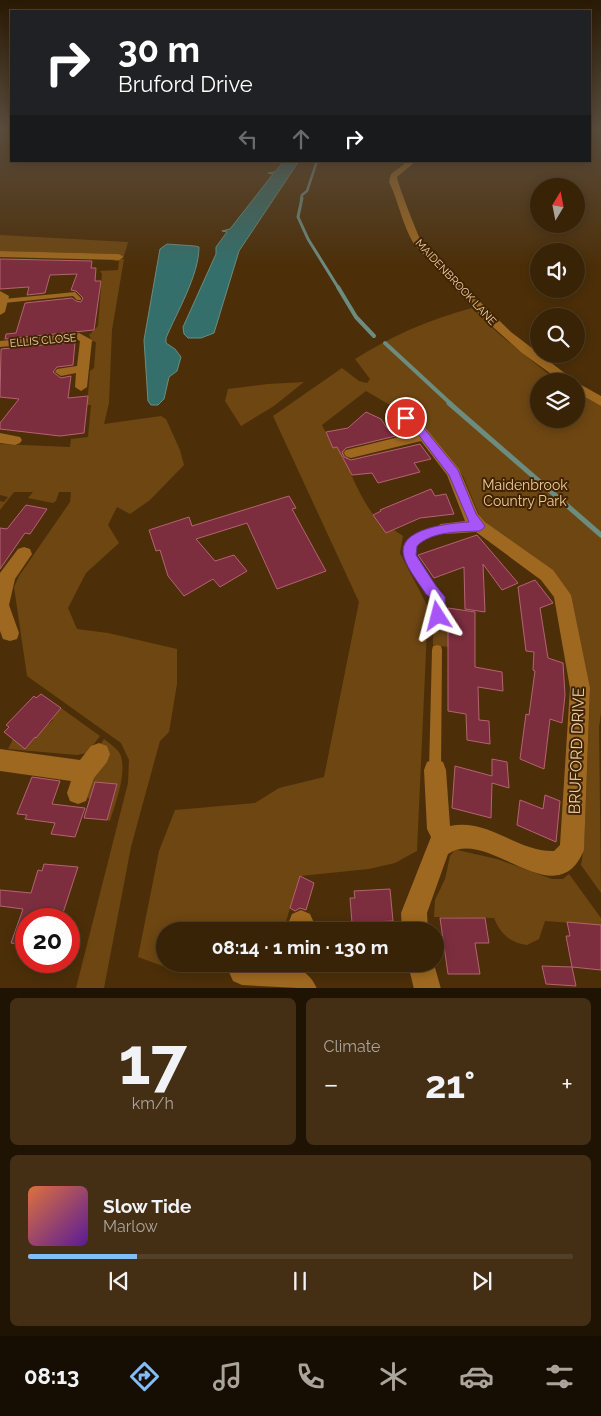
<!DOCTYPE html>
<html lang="en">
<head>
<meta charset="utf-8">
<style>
	:root { --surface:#392307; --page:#442f15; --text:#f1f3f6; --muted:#aba49b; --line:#534028; --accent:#80bdfa }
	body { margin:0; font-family:Raleway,sans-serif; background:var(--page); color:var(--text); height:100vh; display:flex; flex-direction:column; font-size:19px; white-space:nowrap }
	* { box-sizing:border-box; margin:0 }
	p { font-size:16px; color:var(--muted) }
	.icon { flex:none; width:28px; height:28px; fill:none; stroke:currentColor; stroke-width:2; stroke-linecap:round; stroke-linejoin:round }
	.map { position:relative; height:988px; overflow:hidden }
	.sheet { display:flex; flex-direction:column; gap:10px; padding:10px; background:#1f1304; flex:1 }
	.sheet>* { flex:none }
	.hud { position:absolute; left:10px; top:10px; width:581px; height:152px; border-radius:0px; box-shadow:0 2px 12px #0003,0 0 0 1px var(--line); background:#202124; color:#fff; overflow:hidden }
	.needle { width:32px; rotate:10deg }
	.buttons { position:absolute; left:530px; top:178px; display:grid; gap:10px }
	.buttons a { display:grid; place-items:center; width:55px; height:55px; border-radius:50%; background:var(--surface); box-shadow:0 2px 12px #0003,0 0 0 1px var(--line); font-size:25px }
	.speed { position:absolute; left:15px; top:908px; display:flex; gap:10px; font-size:25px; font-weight:700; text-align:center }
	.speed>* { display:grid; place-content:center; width:65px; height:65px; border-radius:50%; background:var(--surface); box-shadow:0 2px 12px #0003,0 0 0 1px var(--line); line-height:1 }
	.speed .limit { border:8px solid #d22; background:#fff; color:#111 }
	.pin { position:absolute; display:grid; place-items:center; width:42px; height:42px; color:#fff; margin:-21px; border:2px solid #fff; border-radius:50%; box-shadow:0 1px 5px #0007 }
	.me { position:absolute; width:55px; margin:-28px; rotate:351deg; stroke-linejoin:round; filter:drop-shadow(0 0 4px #0008) }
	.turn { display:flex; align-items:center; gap:18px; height:105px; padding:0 25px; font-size:22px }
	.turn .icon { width:65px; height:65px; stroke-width:2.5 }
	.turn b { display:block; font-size:35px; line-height:42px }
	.lanes { display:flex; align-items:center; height:48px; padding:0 25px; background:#0003; justify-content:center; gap:25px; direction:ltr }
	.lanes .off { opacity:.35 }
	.big { font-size:38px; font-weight:700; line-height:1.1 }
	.sheet .tile { flex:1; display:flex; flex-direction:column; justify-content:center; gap:8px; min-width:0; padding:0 18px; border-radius:8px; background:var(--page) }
	.sheet .dial { align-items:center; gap:0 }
	.dial b { font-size:65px; line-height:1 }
	.song { display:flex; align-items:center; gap:15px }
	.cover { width:60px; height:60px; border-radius:8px; background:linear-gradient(135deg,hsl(20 70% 55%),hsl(270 70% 35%)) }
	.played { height:5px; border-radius:2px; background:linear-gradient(90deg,var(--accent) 20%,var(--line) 20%) }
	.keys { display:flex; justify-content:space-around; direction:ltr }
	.heat { display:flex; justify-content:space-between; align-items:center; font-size:28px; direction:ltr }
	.sheet .tiles { flex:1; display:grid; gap:10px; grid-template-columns:1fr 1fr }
	.tile:last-child { grid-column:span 2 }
	.trip { position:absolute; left:156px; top:922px; width:288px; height:50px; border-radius:25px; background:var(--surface); box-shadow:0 2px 12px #0003,0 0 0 1px var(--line); font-weight:700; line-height:50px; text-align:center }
	.menu { display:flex; height:80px; justify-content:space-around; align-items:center; background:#170e03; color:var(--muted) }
	.menu .icon { width:35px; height:35px }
	.menu .on { color:var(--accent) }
	.menu b { font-size:22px; color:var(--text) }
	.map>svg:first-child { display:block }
</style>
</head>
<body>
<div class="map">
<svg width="601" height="989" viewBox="0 0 601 989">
	<rect width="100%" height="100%" fill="#4c2f09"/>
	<!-- green -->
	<g fill="#6d4612">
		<polygon points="0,235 128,242 124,256 120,256 120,254 0,251"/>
		<polygon points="119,259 124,259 112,330 109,403 104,424 161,416 166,419 180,450 184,465 150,500 130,514 117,507 108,525 119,543 86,573 68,608 77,629 108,633 177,649 177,684 169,732 160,741 155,759 131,847 104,988 76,988 128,783 129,760 121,743 27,676 14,587 19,576 70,502 71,492 59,492 56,501 53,503 28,498 33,492 14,492 0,510 0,501 4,502 8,497 0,495 0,444 70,447 71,439 88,437 91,405 87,405 90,371 94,368 96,342 92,341 89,335 98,326 102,274 100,271 118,270 119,261 112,261"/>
		<path d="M472,308L499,334L557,381H539V419H576V392L601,406V713L599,727L601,893L581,865L584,847L590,692L573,608L480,517L463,476L419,422L366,391L322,425L333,447L343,445L350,458L345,460C350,471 354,482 360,493C367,507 377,520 386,533L394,530L403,536L400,553L428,607L417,851L395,863L369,869L300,876L283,931H165V964H185L179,972L138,957L159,851L175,810L255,803L279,788L324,777L359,602L273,416L342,368L359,381L367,383L370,379L355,359C391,336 430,319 472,308Z"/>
		<polygon points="304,382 274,406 241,426 225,401 228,389 268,384"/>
		<polygon points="433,619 448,622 448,632 451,633 448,636 448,647 433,645"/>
		<polygon points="61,708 100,736 87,753 77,755 8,749 13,739 25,748 35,737 36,738 47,723 49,724 53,720 52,719"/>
		<path d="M104,739C109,743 115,747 119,752C129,769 115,804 110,821L107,820L117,784L96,782L91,798H87L97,767L98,748Z"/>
		<path d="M457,850L497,859L552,879H563L569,874L601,918V925L545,921L539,939L527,945C510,943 500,933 494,918L434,917L435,900L445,879L450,856L454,851Z"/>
	</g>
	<!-- water -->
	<g fill="#346f6b" stroke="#6c8c80">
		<polygon points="284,161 299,161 239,251 214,333 201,338 188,338 184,334 183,327 216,254 216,247 227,232 222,231 230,229 273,174 268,173 275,172"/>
		<path d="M167,244L195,246L199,247C199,275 177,312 166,338V343L175,349L181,357L177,371L169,377L164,399L158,405H151L148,401L144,340L160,249Z"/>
	</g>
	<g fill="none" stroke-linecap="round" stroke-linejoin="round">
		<!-- stream-far3 -->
		<polyline stroke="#6c8c80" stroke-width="2.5" points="301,199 302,195 307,191 317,161"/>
		<!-- stream-far2 -->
		<polyline stroke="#6c8c80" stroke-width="3" points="302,198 298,217 308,239 339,289"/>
		<!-- stream-far1 -->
		<g stroke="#6c8c80" stroke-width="4">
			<polyline points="338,287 356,317 374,336"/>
			<polyline points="385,343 451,404"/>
		</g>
		<!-- stream -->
		<polyline stroke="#6c8c80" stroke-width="5" points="449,403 601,535"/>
	</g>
	<!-- building -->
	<g fill="#7c2e3f" stroke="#b66271">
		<polygon points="0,259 92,261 91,268 96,268 95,281 101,281 94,330 5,339 6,334 16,333 25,303 72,298 76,301 81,302 83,298 76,291 71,290 77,274 50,275 45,293 27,295 29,287 0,289"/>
		<polygon points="75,342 73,365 57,367 53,372 61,378 71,376 68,398 88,396 84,433 60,436 0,429 0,423 19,399 0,397 1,349"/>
		<polygon points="366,412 381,419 387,428 402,425 408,433 346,448 342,452 344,457 351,460 420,444 431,459 414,463 420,472 378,483 372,473 352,475 337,447 333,448 326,432 348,428"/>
		<polygon points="431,489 435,496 446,494 454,514 420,518 386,533 373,515 381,511 380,510"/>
		<polygon points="289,496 296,508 292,509 326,571 277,589 247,523 196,539 215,561 234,555 247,571 220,587 213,579 184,596 168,576 160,550 156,551 149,530 189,517 192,526"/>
		<polygon points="26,505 47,509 30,534 25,533 0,569 0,528 7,529"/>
		<polygon points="477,535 518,583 502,590 483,564 485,612 465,609 464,567 434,578 418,555"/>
		<polygon points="535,580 553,603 540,608 548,658 563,663 565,695 562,723 550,719 544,769 520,759 526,714 529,715 535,671 533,670 534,652 526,651 518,587"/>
		<polygon points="448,608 475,612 475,667 502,672 503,691 478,687 479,720 489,721 490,744 467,740 466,714 448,711"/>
		<polygon points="41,694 61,708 36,738 35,737 25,749 4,732 9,727 6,725 34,696 36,698"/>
		<polygon points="492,759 507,762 509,788 492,783 491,818 452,808 455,766 492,776"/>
		<polygon points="32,777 60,781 52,804 85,808 75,837 51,834 55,823 25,819 27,815 17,814"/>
		<polygon points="95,782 117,784 107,820 84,818"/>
		<polygon points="545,795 560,801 556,842 517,825 520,800 543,809"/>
		<polygon points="44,864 78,867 61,919 26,919 26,945 11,943 23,909 0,906 0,890 31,893 38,870 42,871"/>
		<polygon points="300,876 314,883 306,910 300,908 295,911 290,908"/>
		<polygon points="390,889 393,921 352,923 350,898 355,898 354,891"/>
		<polygon points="440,918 485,918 489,943 475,943 480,974 448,974"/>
		<polygon points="567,922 601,925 601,970 572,967 566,936 570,936"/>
		<polygon points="542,966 572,967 576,986 546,984"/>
	</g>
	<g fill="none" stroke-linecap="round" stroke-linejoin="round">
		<!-- lane -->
		<g fill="#9e6820" fill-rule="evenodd">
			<polygon points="75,292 81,298 81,300 77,300 73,296 4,303 1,301 4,299"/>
			<path d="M446,524L449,525L451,528L449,531C440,533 419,538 415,547C414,550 414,553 414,555L435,587L444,597L443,616L442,619L438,621L434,619L433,616L434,599L427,593L404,556C405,552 405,547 406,544C411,532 435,528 446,524Z"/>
			<polygon points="437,645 441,646 442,650 441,770 439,774 435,776 431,774 429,770 432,650 433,646"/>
		</g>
		<!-- street -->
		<g fill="#9e6820" fill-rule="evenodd">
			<path d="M408,161H416L397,177C397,182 417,233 421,241L474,296L511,332L575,381H561L522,353L484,319L414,244C402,225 399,202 389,182L391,174Z"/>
			<polygon points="0,251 119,254 124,257 119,260 0,257"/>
			<polygon points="0,291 9,296 5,312 0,315"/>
			<polygon points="79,333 92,340 87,387 81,391 75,387 76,373 61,376 55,372 57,369 77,366 80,341 77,340 0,347 0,341"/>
			<polygon points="576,382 601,396 601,406 576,392"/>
			<path d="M405,414L419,420L459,469L478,514L485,522L553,570L571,595L590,688L584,850C556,918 488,826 448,854L427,913L428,931H402L401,913L431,837L427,829L424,770L427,762L435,759L443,762L446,770L450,826C489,818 517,852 554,851L560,845L570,688L554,597L541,580L476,532L446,534L440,532L438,528L440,524L465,521L447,475L421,441L351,458L346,456L344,453L346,450L415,433L398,418Z"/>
			<polygon points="0,433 20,437 22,440 20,443 15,445 0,443"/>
			<polygon points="24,547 30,549 32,554 15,579 9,605 19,633 17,639 10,641 3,639 0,631 0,573 18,549"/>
			<polygon points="99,743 107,746 110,754 107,762 94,778 86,801 78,804 70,801 67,793 71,781 0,771 0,749 80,760 91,746"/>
			<polygon points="301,910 310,914 314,923 311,931 285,931 292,914"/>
			<path d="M232,964C261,964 304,955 317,989L242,985L233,981L229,972Z"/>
			<polygon points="408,964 434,964 441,989 414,989"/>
		</g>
	</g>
	<!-- sky -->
	<linearGradient id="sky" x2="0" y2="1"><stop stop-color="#2a1a05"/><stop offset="0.48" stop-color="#5b4d3e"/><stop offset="1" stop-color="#5b4d3e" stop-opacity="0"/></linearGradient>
	<rect width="601" height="267" fill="url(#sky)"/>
	<!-- route -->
	<path fill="#a855f7" stroke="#6d37a1" d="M406,415L418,421L458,470L476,514L485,526L483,529L479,531C459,532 432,531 417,546L416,555L436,586L445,597V616L443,621L438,622L433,621L431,616L432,599L426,594C419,583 408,570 404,557C395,528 451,523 469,522L449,475L411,425L401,418Z"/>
	<g text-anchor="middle" stroke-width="4" stroke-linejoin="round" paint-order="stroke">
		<!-- far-street labels -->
		<g font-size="11" fill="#eed0b0" stroke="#412500">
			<text transform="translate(456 282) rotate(47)" y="4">MAIDENBROOK LANE</text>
			<text transform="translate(43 340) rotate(-5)" y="4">ELLIS CLOSE</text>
		</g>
		<!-- park labels -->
		<g font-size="14" fill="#f2c99d" stroke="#412500">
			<text x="525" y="490">Maidenbrook<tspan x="525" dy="16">Country Park</tspan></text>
		</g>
		<!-- near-street labels -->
		<g font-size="16" fill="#eed0b0" stroke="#412500">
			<text transform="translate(576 751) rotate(-88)" y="6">BRUFORD DRIVE</text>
		</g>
	</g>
</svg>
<div class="buttons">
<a><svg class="needle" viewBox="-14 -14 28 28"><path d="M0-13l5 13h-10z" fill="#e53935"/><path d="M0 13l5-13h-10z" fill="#aba49b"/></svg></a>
<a><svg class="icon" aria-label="sound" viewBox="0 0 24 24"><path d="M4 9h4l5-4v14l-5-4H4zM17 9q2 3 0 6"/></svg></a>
<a><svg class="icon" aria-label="search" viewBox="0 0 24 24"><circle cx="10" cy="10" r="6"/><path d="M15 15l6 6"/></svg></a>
<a><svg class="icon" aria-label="layers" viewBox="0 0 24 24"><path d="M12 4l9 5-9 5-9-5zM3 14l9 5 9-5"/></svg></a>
</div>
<div class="speed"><div class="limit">20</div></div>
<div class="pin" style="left:406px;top:418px;background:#d93025"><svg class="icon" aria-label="arrive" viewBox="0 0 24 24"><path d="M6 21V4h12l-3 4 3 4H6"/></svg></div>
<svg class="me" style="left:438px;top:616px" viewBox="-20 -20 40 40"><path d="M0-17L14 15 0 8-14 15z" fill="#a855f7" stroke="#fff" stroke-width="4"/></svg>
<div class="trip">08:14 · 1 min · 130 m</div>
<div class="hud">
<div class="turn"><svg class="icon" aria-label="right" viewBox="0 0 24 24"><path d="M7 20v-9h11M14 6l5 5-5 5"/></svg><div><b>30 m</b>Bruford Drive</div></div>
<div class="lanes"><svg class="icon off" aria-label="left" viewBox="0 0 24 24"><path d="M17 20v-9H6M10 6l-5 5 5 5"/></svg><svg class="icon off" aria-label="ahead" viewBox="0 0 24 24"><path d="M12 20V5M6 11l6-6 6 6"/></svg><svg class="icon" aria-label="right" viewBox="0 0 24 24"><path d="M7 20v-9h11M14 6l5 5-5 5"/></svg></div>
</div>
</div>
<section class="sheet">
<div class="tiles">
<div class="tile dial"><b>17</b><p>km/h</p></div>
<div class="tile"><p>Climate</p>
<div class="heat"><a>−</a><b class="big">21°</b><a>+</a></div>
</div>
<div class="tile">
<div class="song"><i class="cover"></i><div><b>Slow Tide</b><p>Marlow</p></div></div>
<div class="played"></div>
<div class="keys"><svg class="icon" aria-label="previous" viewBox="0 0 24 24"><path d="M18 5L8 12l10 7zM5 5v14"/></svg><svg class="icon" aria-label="pause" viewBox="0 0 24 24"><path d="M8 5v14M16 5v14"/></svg><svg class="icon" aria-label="next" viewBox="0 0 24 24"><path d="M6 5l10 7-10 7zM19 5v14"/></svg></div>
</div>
</div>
</section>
<nav class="menu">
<b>08:13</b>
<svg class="icon on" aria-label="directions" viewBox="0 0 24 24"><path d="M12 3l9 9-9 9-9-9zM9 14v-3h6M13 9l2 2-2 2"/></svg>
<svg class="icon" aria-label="music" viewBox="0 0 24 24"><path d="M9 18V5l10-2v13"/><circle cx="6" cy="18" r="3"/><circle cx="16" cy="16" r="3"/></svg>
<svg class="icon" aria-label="phone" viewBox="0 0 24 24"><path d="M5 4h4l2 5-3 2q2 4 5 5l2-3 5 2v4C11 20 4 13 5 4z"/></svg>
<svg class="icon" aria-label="climate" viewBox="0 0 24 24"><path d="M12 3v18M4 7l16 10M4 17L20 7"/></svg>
<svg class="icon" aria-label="car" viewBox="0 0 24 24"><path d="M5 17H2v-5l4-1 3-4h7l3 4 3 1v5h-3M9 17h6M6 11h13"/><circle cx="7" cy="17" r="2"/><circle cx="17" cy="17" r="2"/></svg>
<svg class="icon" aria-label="filters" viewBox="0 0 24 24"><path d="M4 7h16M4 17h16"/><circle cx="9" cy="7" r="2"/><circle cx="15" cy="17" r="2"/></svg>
</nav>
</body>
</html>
